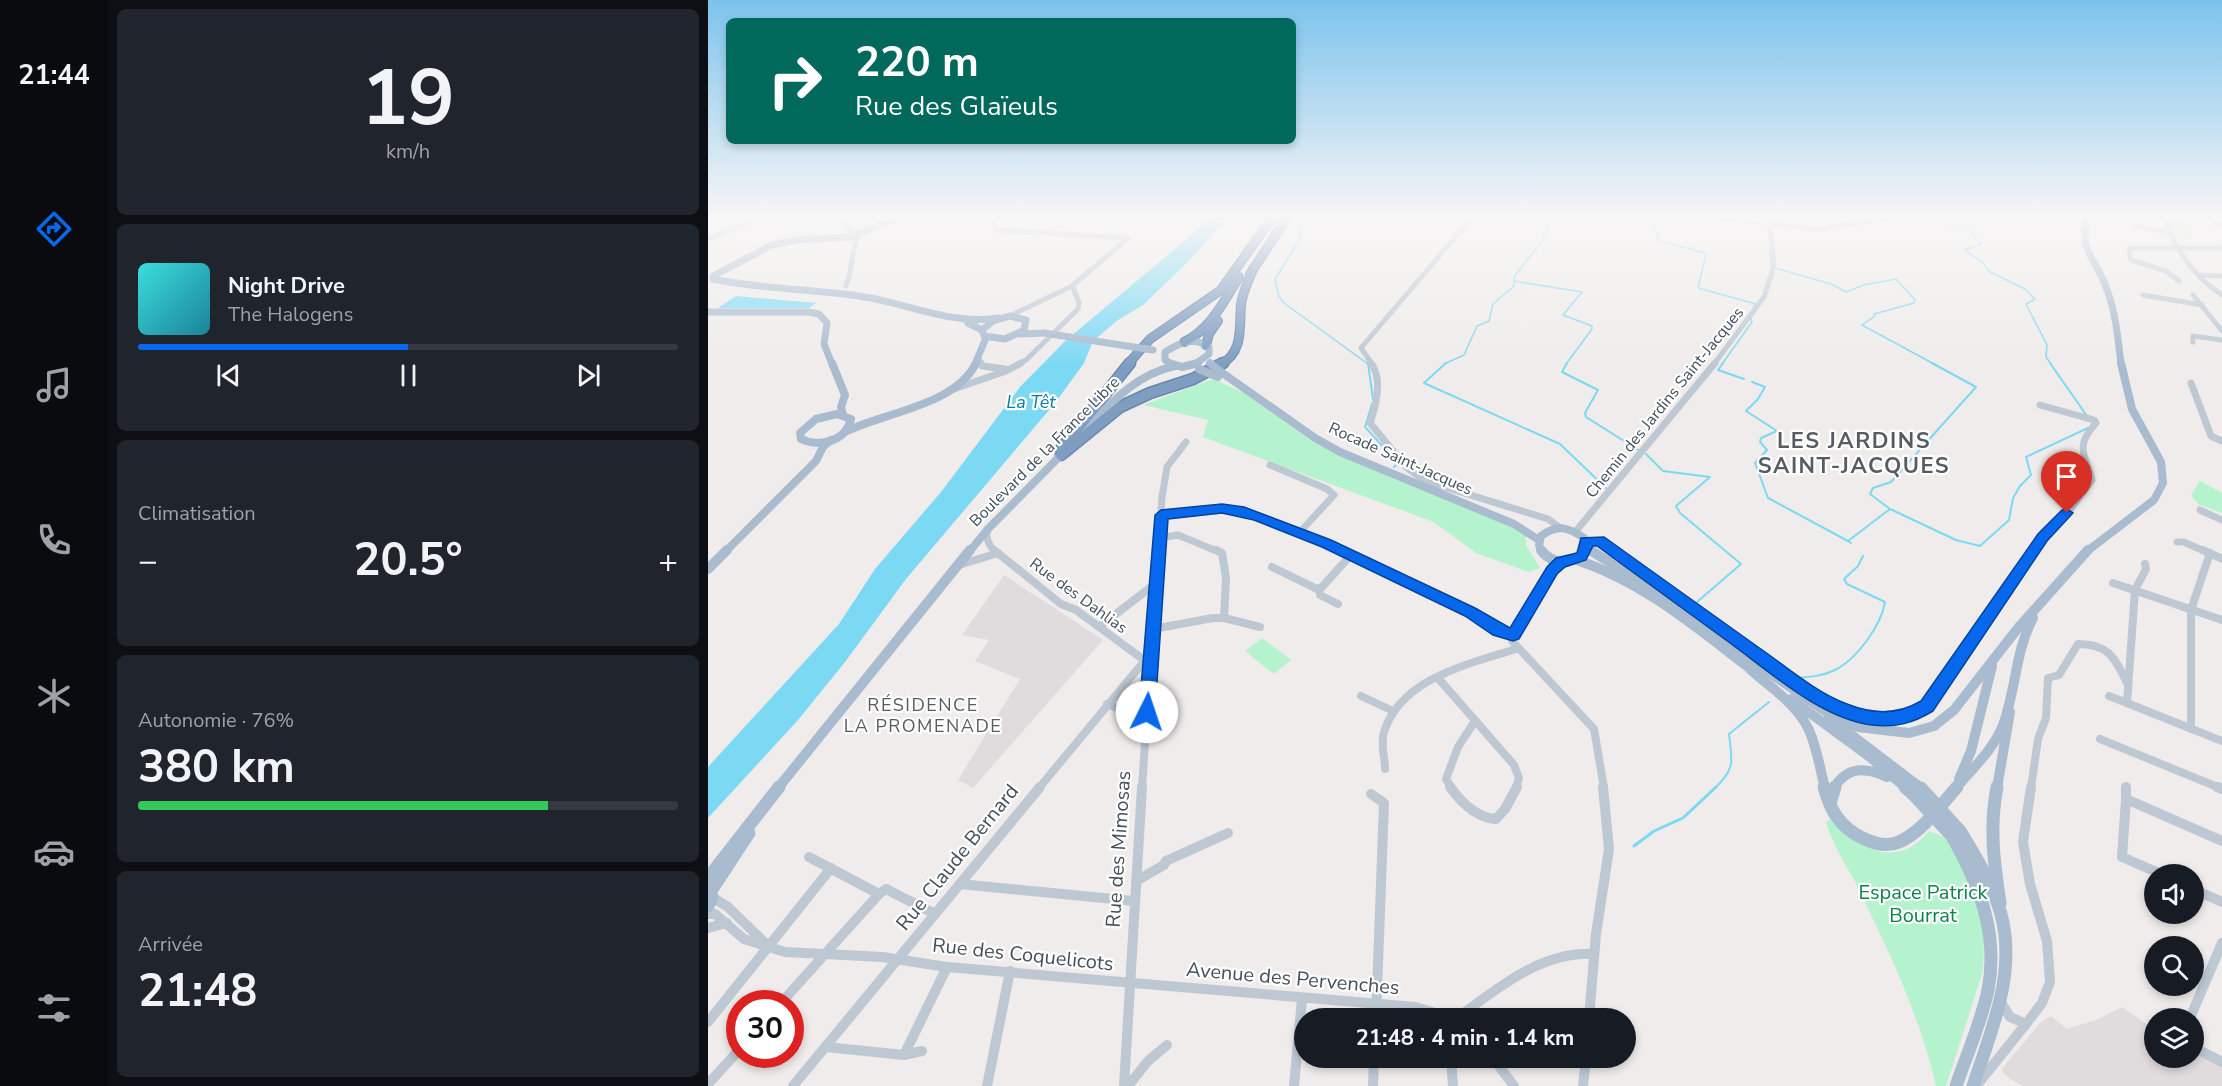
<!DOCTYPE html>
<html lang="fr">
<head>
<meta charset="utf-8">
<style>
	:root { --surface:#171b24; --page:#20242c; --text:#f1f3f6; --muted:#9ea1a6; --line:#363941; --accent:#0768ee }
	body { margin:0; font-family:"Nunito Sans",sans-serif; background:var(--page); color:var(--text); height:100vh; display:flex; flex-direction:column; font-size:22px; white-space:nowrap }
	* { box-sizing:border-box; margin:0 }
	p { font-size:20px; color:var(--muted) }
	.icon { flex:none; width:33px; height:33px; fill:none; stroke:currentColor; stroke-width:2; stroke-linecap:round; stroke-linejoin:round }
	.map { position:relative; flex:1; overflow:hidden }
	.side { display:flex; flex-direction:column; gap:9px; padding:9px; background:#0d0f14; width:600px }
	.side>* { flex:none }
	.guide { position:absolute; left:18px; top:18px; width:570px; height:126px; border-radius:9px; box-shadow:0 3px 9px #0003; background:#00695c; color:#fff; overflow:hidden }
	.controls { position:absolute; left:1436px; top:864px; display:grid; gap:12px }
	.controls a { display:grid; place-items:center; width:60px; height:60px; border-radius:50%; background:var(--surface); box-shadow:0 3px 9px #0003; font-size:30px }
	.speed { position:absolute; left:18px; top:990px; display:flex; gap:12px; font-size:30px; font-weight:700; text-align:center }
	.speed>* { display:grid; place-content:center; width:78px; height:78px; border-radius:50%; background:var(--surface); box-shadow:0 3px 9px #0003; line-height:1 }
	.speed .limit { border:9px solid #d22; background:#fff; color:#111 }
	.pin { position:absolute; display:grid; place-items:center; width:51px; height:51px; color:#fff; margin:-62px -26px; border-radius:50% 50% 50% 0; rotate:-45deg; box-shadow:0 0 6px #0007 }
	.pin .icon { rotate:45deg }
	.me { position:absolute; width:66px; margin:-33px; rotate:4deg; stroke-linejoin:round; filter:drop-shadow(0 0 4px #0008) }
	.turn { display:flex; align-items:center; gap:21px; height:126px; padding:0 30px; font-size:27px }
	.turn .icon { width:78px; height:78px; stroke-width:2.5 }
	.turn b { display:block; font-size:42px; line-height:51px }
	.big { font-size:45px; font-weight:700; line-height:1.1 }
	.side .tile { flex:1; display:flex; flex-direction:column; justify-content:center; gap:9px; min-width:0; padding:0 21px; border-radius:9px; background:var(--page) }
	.side .dial { align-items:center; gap:0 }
	.dial b { font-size:78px; line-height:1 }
	.song { display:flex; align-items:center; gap:18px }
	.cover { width:72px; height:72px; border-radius:9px; background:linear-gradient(135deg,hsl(180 70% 55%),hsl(190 70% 35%)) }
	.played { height:6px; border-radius:3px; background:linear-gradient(90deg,var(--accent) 50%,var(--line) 50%) }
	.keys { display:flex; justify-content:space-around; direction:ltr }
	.heat { display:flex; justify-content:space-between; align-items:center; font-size:33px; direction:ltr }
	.charge { height:9px; border-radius:4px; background:linear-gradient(90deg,#34c759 76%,var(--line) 0) }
	.trip { position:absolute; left:586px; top:1008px; width:342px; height:60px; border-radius:30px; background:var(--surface); box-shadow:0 3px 9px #0003; font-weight:700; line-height:60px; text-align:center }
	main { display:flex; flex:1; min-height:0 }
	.menu { display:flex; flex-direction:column; width:108px; justify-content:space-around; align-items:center; background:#090b0e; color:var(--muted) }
	.menu .icon { width:42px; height:42px }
	.menu .on { color:var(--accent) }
	.menu b { font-size:27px; color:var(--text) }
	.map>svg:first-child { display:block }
</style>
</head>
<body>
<main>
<nav class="menu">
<b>21:44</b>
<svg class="icon on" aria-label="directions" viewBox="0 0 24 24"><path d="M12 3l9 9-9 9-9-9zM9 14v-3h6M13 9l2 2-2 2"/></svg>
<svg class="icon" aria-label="music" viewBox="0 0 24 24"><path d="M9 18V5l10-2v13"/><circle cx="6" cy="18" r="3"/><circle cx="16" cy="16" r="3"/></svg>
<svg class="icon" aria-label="phone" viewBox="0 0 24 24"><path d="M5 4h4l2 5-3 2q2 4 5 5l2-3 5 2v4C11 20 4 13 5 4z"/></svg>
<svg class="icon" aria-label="climate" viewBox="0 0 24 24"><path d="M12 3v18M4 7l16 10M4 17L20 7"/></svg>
<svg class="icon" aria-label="car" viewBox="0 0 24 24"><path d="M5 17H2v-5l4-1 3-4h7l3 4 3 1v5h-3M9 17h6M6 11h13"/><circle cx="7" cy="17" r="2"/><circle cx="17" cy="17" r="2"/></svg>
<svg class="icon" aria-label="filters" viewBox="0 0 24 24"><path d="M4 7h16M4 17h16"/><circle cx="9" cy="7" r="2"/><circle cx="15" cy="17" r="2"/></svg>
</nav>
<section class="side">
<div class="tile dial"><b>19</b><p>km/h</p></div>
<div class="tile">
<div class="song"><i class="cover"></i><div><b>Night Drive</b><p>The Halogens</p></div></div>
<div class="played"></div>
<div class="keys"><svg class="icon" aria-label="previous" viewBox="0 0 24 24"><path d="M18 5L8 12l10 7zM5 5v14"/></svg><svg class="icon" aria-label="pause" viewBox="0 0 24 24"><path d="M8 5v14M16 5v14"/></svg><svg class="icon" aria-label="next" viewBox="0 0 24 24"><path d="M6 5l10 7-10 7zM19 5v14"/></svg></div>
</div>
<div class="tile"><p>Climatisation</p>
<div class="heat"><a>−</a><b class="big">20.5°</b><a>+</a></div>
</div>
<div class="tile"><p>Autonomie · 76%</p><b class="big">380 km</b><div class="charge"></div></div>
<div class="tile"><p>Arrivée</p><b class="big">21:48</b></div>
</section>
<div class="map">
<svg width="1514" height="1086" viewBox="0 0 1514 1086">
	<rect width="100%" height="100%" fill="#efeceb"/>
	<!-- education -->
	<g fill="#e0dcdd">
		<polygon points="296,575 395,640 265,788 250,780 312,679 267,661 281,640 254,635"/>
		<polygon points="1414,1007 1446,1029 1446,1058 1485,1058 1485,1053 1514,1067 1514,1086 1315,1086 1302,1079 1293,1070 1332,1023 1343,1016 1359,1029 1390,1019"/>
	</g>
	<!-- green -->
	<g fill="#b4f3cd">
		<polygon points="1459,215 1478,215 1485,237 1467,234"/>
		<polygon points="505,379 536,393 602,440 629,455 812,530 818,536 818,545 832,568 821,572 768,553 726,522 495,437 500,420 435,405"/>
		<polygon points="1492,481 1514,493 1514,513 1490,504 1483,495"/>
		<polygon points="554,638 583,660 566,674 537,651"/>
		<path d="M1123,819C1150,850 1191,870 1221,831L1236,837L1247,851L1270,904L1276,938L1275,971L1238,1086H1228C1213,1019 1184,958 1154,896C1143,871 1125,848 1118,821Z"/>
	</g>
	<!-- water -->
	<g fill="#7cd9f4">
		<polygon points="500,215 522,215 479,263 435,305 410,320 385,341 376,363 347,403 198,579 137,662 90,720 0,818 0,767 131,624 167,569 233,492 312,387 356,342 486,233"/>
		<polygon points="28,296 108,303 101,308 10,308"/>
	</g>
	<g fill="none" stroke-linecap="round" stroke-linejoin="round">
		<!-- stream-far2 -->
		<g stroke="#7cd9f4" stroke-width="1.5">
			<polyline points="600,215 593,225 591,241 567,279 571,296 576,303 660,364"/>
			<polyline points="943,215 951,241 998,253 990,288 1048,304 1046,306"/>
			<polyline points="983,215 1060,225"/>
			<polyline points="1205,215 1238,226 1253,226 1258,230"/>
			<polyline points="1257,215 1259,228 1273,244 1257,250 1259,252 1273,261 1282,272 1317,289 1327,299 1318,304 1339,345 1338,357 1343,364"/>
			<polyline points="1062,248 1063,267 1123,284 1138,292 1156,285 1188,279 1207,300 1206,303 1166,314 1167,316 1154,325 1226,364"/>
			<polyline points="806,281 874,292 855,315 884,326 884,329 858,364"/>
			<polyline points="736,364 756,355 769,326 781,321 785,304 806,286 806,277 834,241 843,215"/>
			<polyline points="1014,364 1044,322 1043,319"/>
		</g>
		<!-- stream-far1 -->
		<g stroke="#7cd9f4" stroke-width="2">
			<polyline points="660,363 665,399"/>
			<polyline points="738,363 716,383 852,444 899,489"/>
			<polyline points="859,363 854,372 890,390 877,413 878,417 932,451"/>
			<polyline points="1015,363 1010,370 1036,379"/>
			<polyline points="1342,363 1379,416"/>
			<polyline points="1044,382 1057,387 1050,399 1038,411 1069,431 1053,438 1052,442 1059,450 1047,463 1060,498 1140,541"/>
			<polyline points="664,404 657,427 690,463 686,467"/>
			<polyline points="938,454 955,471 1002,477 968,506 972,513 1033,564 989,602 990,608"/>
			<polyline points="1182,509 1162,494 1165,488 1183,482 1268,387 1224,363"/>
			<polyline points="1143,543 1140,541 1182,509 1248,540 1272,546 1301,520 1305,498 1312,486 1323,475 1318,457 1380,428"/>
			<path d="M1089,678C1102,677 1115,676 1127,670C1148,660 1173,626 1177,602L1139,584L1136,579L1150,566L1155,556"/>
			<path d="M1007,788C1028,768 1024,761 1021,734L1061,702"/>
		</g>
		<!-- stream -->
		<polyline stroke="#7cd9f4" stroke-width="3" points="926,846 946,831 975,818 1008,787"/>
		<!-- highway-far1 casing -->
		<g stroke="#6988ac" stroke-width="10">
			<g id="highway-far1">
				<polyline points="542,274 581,215"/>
				<path d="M476,342C503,329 516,301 531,277"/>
				<polyline points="498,345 501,334 510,321"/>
				<polyline points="420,364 442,339 513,290 566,215"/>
				<path d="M513,364C536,352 531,327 533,305C534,293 541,280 545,269"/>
			</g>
		</g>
		<!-- highway casing -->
		<g stroke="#6988ac" stroke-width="13">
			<g id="highway">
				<polyline points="353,449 422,363"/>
				<polyline points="353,455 412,407 442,393 485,379 515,363"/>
			</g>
		</g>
		<!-- minor-far3 -->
		<g stroke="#bdc8d3" stroke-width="5">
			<polyline points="116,215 136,223 146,236"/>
			<polyline points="290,215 286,221 288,230 420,238 364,286 302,316"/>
			<polyline points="1423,215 1425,225 1463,234"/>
			<path d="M1456,215C1465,247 1486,277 1514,295"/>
			<polyline points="1504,215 1506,224 1514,226"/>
			<polyline points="1507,215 1514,216"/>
			<polyline points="1062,224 1109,229 1191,217"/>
			<polyline points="0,239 59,215"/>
			<polyline points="1492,275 1514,276"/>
			<polyline points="1471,281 1458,271 1423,260 1421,248 1514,248"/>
			<path d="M138,286C145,269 143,251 151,234"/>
			<polyline points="1435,295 1494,305"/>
			<polyline points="1485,295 1514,331"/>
			<polyline points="1485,342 1485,336 1514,340"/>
			<polyline points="270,356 273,364"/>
			<polyline points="310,364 318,360 370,309 371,302 364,286"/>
			<polyline points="664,364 653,348 766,215"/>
			<polyline points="1006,364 1056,297 1066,266 1061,215"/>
		</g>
		<!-- minor-far2 -->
		<g stroke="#bdc8d3" stroke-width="7">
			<polyline points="273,363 274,366 297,369"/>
			<path d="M663,363C675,379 668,406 662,423L699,468L717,481L840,519L851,527"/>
			<polyline points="1483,383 1503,436 1514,441"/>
			<polyline points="246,389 298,371 313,363"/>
			<polyline points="562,465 619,489 626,495 592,532"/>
			<polyline points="1492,510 1514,520"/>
			<polyline points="453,515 514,508 544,515 635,552"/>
			<path d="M280,529C277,538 281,546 288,552"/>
			<polyline points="868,531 1007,363"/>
			<polyline points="452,538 470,535 511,552"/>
			<polyline points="878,542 891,541 907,552"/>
			<polyline points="1469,542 1476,542 1498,552"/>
			<polyline points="450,552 454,497 459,467 478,442"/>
			<path d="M1325,552L1335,538L1359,514L1384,480C1376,453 1367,446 1388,423L1386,420L1332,405"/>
		</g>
		<!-- minor-far1 -->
		<g stroke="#bdc8d3" stroke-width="8">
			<polyline points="286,550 353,604 368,610 436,660"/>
			<polyline points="508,550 514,553 518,578 516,618"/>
			<polyline points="631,550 762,612 790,631 805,635"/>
			<path d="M905,550L1110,698C1146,718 1182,726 1219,706L1326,550"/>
			<polyline points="1495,550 1514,559"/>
			<polyline points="853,562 824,599 804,641 886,729 896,788"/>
			<polyline points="1437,564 1438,569 1427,590 1419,703 1514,741"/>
			<polyline points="251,565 290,553"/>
			<polyline points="564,567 609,589 614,587 642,556"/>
			<polyline points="1405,583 1514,620"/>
			<polyline points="611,588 612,595 630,604"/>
			<polyline points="391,627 447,584"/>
			<polyline points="445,629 505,618 516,618 552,627"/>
			<polyline points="730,678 806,765 811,778 808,788"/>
			<polyline points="653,696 685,711"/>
			<polyline points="1401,696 1419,703"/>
			<polyline points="399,704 439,720"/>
			<polyline points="1483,729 1483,610 1502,553"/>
			<polyline points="1392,739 1512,788"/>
			<path d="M677,769C677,757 672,744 676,732C693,678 761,664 808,649"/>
			<polyline points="331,788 443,653"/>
			<polyline points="434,788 450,550"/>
			<polyline points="744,788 738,779 750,747 767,721"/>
			<path d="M1323,788L1330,739L1338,718L1340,678L1351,675L1370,644C1402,644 1407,659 1420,685"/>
		</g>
		<!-- minor -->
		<g stroke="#bdc8d3" stroke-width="10">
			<path d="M742,787C753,802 769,818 788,819L797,809L809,787"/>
			<polyline points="1418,787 1418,799"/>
			<polyline points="1509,787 1514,789"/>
			<polyline points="663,794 676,803 668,1018"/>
			<polyline points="101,857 171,894 178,889 227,914"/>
			<polyline points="1453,874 1414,857 1418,799 1514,841"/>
			<polyline points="428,881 456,865 458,861 520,833"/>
			<polyline points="252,884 426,901"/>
			<polyline points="1485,889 1514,902"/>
			<polyline points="4,897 20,907 56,942"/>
			<polyline points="0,914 7,914 36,939 77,952 174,957 239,967 707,1007 744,1018"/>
			<polyline points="0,928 19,923"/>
			<polyline points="72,1004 171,894"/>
			<path d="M749,1018C790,988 833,951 886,954"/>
			<polyline points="881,1018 888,934 901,849 895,787"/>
			<polyline points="1482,1018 1514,943"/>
			<polyline points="0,1022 123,868"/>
			<polyline points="1318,1024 1334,1003 1342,982 1339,941 1322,884 1315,842 1323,787"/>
			<polyline points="118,1047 196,1055 214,1051"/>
			<polyline points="1485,1047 1514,1062"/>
			<polyline points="196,1055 239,967"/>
			<polyline points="743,1058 745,1086"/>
			<polyline points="785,1058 806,1086"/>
			<polyline points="0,1084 32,1049"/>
			<polyline points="1269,1085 1318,1024 1302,1017 1293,1002"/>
			<polyline points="85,1086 332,787"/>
			<polyline points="279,1086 302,971"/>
			<polyline points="416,1086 434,787"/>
			<polyline points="420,1086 440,1061 459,1045"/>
			<polyline points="586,1086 594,999"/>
			<polyline points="665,1086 666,1058"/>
			<polyline points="875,1086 878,1058"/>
		</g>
		<!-- major-far3 -->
		<g stroke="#a8bbcf" stroke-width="7">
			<path d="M1379,215C1371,257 1388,255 1399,290C1408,313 1410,340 1413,364"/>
			<polyline points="5,276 64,245 88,240 142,237 197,215"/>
			<path d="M5,279C53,289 102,289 151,296C196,302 244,326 290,318"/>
			<polyline points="0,312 100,312 111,314 119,323 116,344 124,364"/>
			<polygon points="302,316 318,320 316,330 297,339 276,336 274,330 285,321"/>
			<polyline points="260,323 274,330"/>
			<polyline points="312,334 336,333"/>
			<polyline points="267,364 278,338"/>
			<path d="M464,364L457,360V352C471,343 486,336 501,347V354L487,364"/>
		</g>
		<!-- major-far2 -->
		<g stroke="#a8bbcf" stroke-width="8">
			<polyline points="124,363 137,395 133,407 135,415"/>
			<polyline points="461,363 474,367 490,363"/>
			<polyline points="513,372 607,438 632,452 806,524 831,540"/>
			<path d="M129,414L143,419C138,441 112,448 93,439L92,433L108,419Z"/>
			<path d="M139,431C178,412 248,405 268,363"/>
			<path d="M376,431C403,403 428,374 467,366"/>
			<polyline points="878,548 884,552"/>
			<polyline points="17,552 108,461 115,447 123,440"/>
			<polyline points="261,552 280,529 358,450"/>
			<path d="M834,552L831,545L833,536C849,524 860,527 876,538L878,548L876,552"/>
			<polyline points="1378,552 1446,500 1455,483 1453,462 1424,409 1413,363"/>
		</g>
		<!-- major-far1 -->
		<g stroke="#a8bbcf" stroke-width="10">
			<path d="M833,550C844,565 866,566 876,550"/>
			<polyline points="882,550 962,600 1062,673"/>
			<path d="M869,560C938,583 991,630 1048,673"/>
			<polyline points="0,569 19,550"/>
			<path d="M1043,670C1063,688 1089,704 1101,730C1109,748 1112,769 1117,788"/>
			<polyline points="1059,671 1119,712 1150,727 1201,733 1226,726 1246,710 1310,628 1380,550"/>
			<polyline points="1083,699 1162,757 1198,788"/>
			<polyline points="1121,718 1213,788"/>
			<polyline points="1251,779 1263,751 1284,666"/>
			<polyline points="70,788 262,550"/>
			<path d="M1126,788C1139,766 1158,767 1179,777"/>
			<path d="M1248,788C1264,769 1286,749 1295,725C1308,690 1307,652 1325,618"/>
			<polyline points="1289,788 1302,712"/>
		</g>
		<!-- major -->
		<g stroke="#a8bbcf" stroke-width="13">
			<path d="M1116,787C1119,797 1122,808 1129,817C1141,834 1171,851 1191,842C1214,832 1233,805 1249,787"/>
			<polyline points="1197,787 1205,794"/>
			<path d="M1289,787C1281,827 1286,863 1292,903"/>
			<polyline points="1123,800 1127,787"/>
			<path d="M1252,831C1268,857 1285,885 1293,914C1309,973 1283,1031 1265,1086"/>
			<path d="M1244,836C1271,884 1291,934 1280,990C1273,1023 1259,1054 1248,1086"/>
			<polyline points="0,878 71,787"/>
			<polyline points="0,889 4,897 0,906"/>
			<polyline points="3,891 41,833"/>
		</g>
		<!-- highway-far1 -->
		<use href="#highway-far1" stroke="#7e9dc1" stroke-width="8"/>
		<!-- highway -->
		<use href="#highway" stroke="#7e9dc1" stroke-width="10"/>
		<!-- major-bridge-far2 -->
		<polyline stroke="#a8bbcf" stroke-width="7" points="336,333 445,350"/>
		<!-- major-bridge-far1 -->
		<g stroke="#a8bbcf" stroke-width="8">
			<polyline points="502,363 513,372"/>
			<polyline points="491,369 510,377"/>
		</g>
		<!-- major-bridge -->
		<g stroke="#a8bbcf" stroke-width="13">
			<polyline points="1213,788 1252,831"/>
			<polyline points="1205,794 1244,836"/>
		</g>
	</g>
	<!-- sky -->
	<linearGradient id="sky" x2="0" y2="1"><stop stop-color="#7dc3ed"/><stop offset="0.59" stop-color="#f8f6f6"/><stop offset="1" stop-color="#f8f6f6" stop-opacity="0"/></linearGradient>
	<rect width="1514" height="367" fill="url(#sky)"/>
	<!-- route -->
	<path fill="#0768ee" stroke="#05449b" stroke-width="1.5" d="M514,504L536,507L623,540L767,608L802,628L839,567L848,558L869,553L873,538L896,537C947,574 999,610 1050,647C1078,666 1107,692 1139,704C1164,714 1190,715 1213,701L1330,534L1354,510L1359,509L1365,513L1339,541L1225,711C1205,723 1188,728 1164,725C1114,719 1063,673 1022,643C978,611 933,578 889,546H885L878,560L857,567L849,574L811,639L805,641L785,635L757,616L614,547L546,520L514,513L460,519L447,712L445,717L439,719L433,717L431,712L447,515L453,510Z"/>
	<g text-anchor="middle" stroke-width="4.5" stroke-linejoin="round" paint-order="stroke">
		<!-- street labels -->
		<g font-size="16" fill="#434f5b" stroke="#fff">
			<text transform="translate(956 402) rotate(-51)" y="6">Chemin des Jardins Saint-Jacques</text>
			<text transform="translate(336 451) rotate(-45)" y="6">Boulevard de la France Libre</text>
			<text transform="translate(693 458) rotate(24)" y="6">Rocade Saint-Jacques</text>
			<text transform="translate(371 595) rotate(36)" y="6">Rue des Dahlias</text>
		</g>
		<!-- water labels -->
		<g font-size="18" font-style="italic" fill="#027ca1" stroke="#fff">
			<text x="323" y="408">La Têt</text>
		</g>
		<!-- neighbourhood labels -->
		<g font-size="18" letter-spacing="1.5" fill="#585c62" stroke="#fff">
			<text x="215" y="711">RÉSIDENCE<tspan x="215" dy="21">LA PROMENADE</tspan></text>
		</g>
		<!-- near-street labels -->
		<g font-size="20" fill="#434f5b" stroke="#fff">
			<text transform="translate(410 849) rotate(-86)" y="7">Rue des Mimosas</text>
			<text transform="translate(249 857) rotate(-51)" y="7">Rue Claude Bernard</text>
			<text transform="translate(315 954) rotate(6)" y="7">Rue des Coquelicots</text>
			<text transform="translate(585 978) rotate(5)" y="7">Avenue des Pervenches</text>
		</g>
		<!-- near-park labels -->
		<g font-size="20" fill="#0d824a" stroke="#fff">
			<text x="1215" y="899">Espace Patrick<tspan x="1215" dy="23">Bourrat</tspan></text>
		</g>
		<!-- district labels -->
		<g font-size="22" font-weight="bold" letter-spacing="1.5" fill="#585c62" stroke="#fff">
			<text x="1146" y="448">LES JARDINS<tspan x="1146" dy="25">SAINT-JACQUES</tspan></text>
		</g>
	</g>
</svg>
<div class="controls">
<a><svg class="icon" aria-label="sound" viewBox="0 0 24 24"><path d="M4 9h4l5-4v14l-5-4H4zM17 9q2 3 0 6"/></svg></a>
<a><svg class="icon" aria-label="search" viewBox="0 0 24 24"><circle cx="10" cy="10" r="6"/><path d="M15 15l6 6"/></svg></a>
<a><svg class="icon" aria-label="layers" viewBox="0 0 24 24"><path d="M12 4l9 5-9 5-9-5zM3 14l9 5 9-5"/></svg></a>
</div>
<div class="speed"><div class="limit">30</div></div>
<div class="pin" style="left:1359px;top:513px;background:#d93025"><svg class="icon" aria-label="arrive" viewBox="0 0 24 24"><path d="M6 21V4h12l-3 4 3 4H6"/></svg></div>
<svg class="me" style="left:439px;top:712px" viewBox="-20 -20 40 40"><circle r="19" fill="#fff"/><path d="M0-13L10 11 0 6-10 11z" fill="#0768ee"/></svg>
<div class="trip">21:48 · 4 min · 1.4 km</div>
<div class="guide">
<div class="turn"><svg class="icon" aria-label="right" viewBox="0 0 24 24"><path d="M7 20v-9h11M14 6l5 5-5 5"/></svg><div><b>220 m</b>Rue des Glaïeuls</div></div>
</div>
</div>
</main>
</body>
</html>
